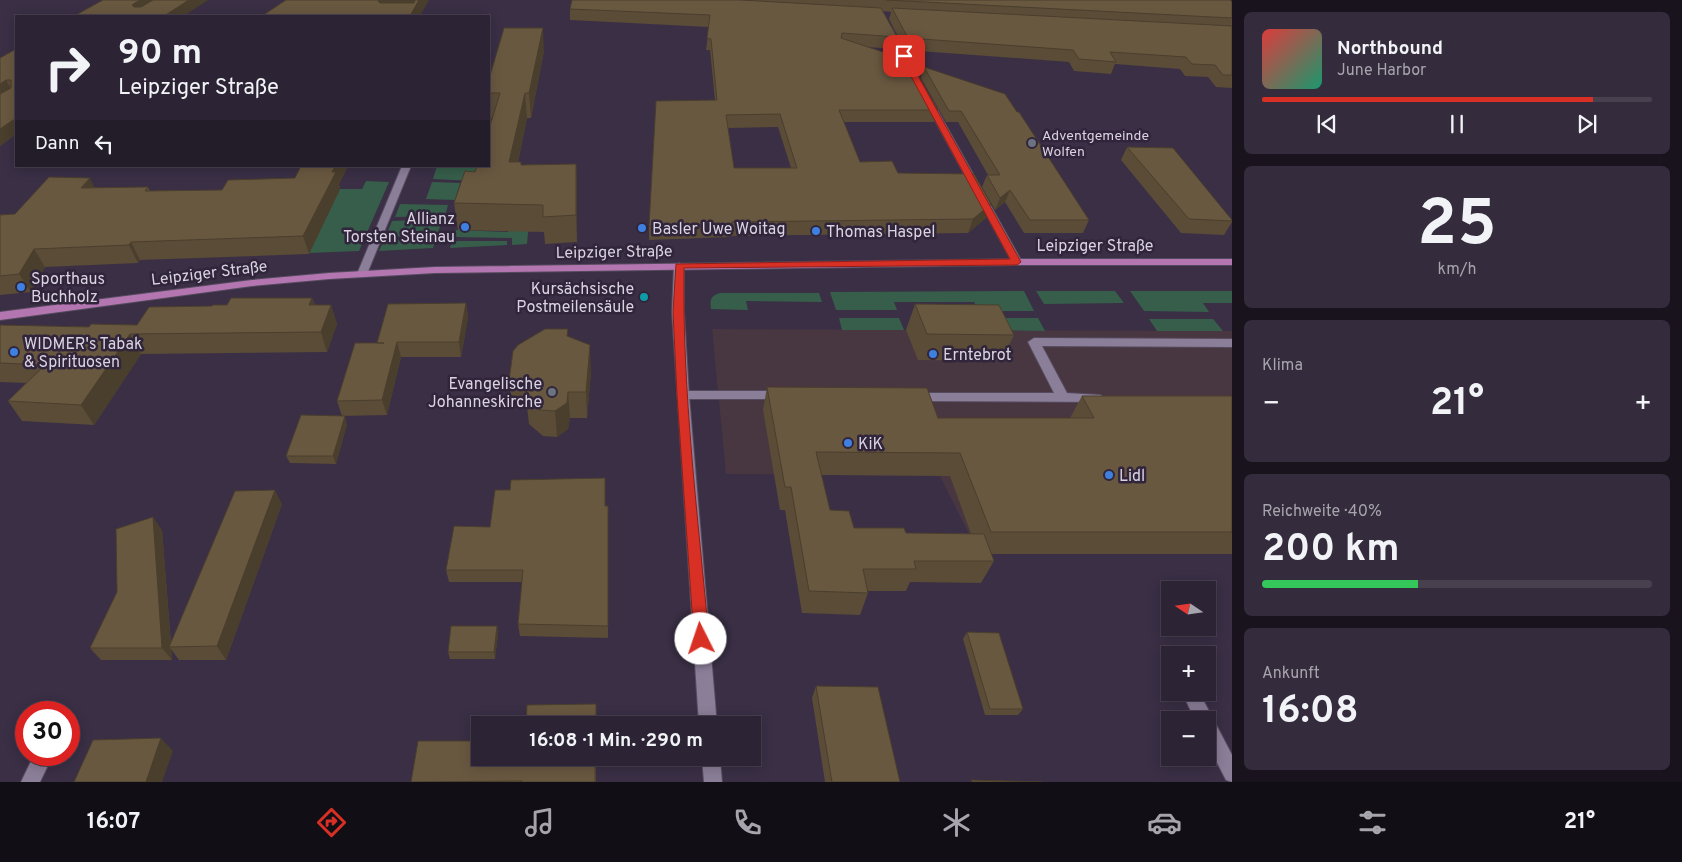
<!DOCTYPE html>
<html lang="de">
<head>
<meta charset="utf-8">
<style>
	:root { --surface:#2c2334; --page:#342b3c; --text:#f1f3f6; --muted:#a6a4ac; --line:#48404f; --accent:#d93025 }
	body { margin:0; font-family:Overpass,sans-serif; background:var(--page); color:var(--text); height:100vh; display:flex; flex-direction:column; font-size:19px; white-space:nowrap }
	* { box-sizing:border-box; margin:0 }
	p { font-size:16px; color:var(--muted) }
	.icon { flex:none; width:28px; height:28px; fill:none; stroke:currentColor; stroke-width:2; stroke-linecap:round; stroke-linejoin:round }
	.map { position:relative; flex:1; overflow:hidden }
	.panel { display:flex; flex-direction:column; gap:12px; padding:12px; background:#18131d; width:450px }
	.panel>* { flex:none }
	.top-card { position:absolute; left:15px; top:15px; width:475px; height:152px; border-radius:0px; box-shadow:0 2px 12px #0003,0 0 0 1px var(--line); background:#2c2334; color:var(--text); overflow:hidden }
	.needle { width:32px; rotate:283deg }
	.controls { position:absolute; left:1161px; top:581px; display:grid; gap:10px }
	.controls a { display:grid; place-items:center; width:55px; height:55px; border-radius:0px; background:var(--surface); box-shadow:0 2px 12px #0003,0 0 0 1px var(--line); font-size:25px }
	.speed { position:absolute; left:15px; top:701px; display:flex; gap:10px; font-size:25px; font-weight:700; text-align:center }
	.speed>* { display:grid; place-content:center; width:65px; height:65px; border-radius:50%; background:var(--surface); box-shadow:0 2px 12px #0003,0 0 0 1px var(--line); line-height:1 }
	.speed .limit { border:8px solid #d22; background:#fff; color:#111 }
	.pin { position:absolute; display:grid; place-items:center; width:42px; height:42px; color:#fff; margin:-21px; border-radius:10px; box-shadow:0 2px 8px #0006 }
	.me { position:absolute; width:55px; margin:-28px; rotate:356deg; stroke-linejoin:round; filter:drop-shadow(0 0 4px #0008) }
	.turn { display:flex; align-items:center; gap:18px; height:105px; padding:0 20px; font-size:22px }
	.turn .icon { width:65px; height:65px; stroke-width:2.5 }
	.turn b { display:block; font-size:35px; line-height:42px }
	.then { display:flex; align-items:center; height:48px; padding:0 20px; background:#0003; gap:10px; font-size:19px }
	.big { font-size:38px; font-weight:700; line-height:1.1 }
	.panel .widget { flex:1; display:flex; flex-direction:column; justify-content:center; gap:8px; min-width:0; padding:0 18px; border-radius:8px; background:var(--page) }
	.panel .dial { align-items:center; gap:0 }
	.dial b { font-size:65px; line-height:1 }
	.song { display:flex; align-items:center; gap:15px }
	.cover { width:60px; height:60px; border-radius:8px; background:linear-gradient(135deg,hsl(0 70% 55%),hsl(160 70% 35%)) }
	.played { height:5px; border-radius:2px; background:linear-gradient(90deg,var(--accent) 85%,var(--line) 85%) }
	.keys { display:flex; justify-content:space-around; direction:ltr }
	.heat { display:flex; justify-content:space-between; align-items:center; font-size:28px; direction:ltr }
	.charge { height:8px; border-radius:4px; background:linear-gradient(90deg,#34c759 40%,var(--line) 0) }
	.trip { position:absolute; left:471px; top:716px; width:290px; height:50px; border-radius:0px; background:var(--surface); box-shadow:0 2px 12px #0003,0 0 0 1px var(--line); font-weight:700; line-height:50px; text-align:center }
	.tabs { display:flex; height:80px; justify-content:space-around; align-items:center; background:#120e15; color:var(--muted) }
	.tabs .icon { width:35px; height:35px }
	.tabs .current { color:var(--accent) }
	.tabs b { font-size:22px; color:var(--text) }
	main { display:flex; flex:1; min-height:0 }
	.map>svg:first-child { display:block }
</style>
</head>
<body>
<main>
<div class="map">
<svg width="1232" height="782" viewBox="0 0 1232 782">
	<rect width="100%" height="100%" fill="#3a2f45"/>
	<!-- commercial -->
	<polygon fill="#483640" points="712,329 1232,331 1232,554 979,554 940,476 726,474"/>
	<!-- green -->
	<g fill="#365e4a">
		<polygon points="437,166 486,166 474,181 433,179"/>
		<polygon points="366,181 389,182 359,251 309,253 340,189 362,189"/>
		<polygon points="432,182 460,183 455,200 426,199"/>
		<polygon points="516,200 531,200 527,244 512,245 512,238 453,237 456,230 508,232"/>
		<polygon points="400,204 448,205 445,216 395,217"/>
		<polygon points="443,219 436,237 386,236 392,221"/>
		<polygon points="384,240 435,241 433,248 379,251"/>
		<polygon points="452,241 507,241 507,245 450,248"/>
		<polygon points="1024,291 1034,311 979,311 974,302 894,302 897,310 836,310 830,292"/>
		<polygon points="1036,291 1115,291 1124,303 1044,304"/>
		<polygon points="1130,291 1232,291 1232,303 1203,303 1209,312 1144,311"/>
		<path d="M720,293H819L822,302L746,301L748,310L711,309C710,300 710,296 720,293Z"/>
		<polygon points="839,318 899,318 904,330 842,330"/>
		<polygon points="982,318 1038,318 1045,331 988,330"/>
		<polygon points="1149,319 1213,319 1223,331 1157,331"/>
	</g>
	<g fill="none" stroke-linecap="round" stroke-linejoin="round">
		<!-- service casing -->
		<g stroke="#554b5e" stroke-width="2">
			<g id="service">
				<polygon points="402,166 411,166 367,274 362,277 358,276 357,274"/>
				<polygon points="1034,338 1232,339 1232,347 1042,346 1067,393 1101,395 1103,398 1101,401 1097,402 912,401 908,400 906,397 908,394 912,393 1054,393 1028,342"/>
				<polygon points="683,391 783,391 787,392 789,395 787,398 783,399 683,399 679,398 677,395 679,392"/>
				<polygon points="1182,692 1199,692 1232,755 1232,782 1226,780 1208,745 1208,720 1195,720"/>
				<polygon points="34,755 53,755 40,782 21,782"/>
			</g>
		</g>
		<!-- minor casing -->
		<g stroke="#554b5e" stroke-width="2">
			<g id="minor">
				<polygon points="886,26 891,27 917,74 916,76 909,74 885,27"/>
				<polygon points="926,100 933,102 1022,262 1021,264 1017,265 1012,262 925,102"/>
				<polygon points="679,263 684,266 684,312 689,395 717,725 699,725 672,312 674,266"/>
				<polygon points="702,758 720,758 722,782 704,782"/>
			</g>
		</g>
		<!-- primary casing -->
		<g stroke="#554b5e" stroke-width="2">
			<polygon id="primary" points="1017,259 1232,259 1232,265 1017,265 435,273 329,279 252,286 0,320 0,312 252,280 329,273 435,267"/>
		</g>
		<!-- service -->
		<use href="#service" fill="#8a7e98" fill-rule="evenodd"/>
		<!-- minor -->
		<use href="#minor" fill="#8a7e98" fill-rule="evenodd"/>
		<!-- primary -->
		<use href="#primary" fill="#b476b1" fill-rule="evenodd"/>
	</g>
	<!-- wall -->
	<g fill="#5a4c37" fill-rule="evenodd">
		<path d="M572,0H1230L1232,2V88L1216,87L1208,77L1185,76L1180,69L1115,64L1111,74L1074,71L1069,62L905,50L889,19L891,12L883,11L897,37L894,49L868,47L938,110L934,122H844L860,162L898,173L986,218L968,233L731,236L730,237L649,240V226L715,100L710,50H706L709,27L570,20V9ZM778,127L791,168H734L728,128Z"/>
		<polygon points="16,49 16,134 0,146 0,58"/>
		<polygon points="544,51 531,118 527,118 518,162 521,165 576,164 577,190 577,242 545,244 544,232 458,230 454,203 475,172 492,118 489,118 489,79"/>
		<polygon points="924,67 1089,220 1083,233 1024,233 1005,202 995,210 982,187 987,175 988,175 958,122 946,122 921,78"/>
		<polygon points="1127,147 1232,220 1232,222 1224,235 1181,233 1121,160"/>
		<polygon points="301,166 348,166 339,184 340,189 309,254 140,260 138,263 45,267 31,292 0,295 0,215 15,214 95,188 148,187 150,191 222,190 295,178"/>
		<polygon points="312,298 315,305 331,305 337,324 327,352 141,354 94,425 22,421 8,401 26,383 0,382 0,325 89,327 137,325 212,306"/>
		<polygon points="466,303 468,318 461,357 401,357 387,415 342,416 337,401 377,343"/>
		<polygon points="915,304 1014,335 1002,361 918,360 906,330"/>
		<polygon points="568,337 591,372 587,418 570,418 568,429 557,437 543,436 529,424 527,407 513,407 509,381"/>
		<path d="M767,387L938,418H1070L1082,396H1232V554H991L994,561L981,583L910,582L906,591H868V593L860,615L802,613L785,510H780L763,410ZM821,475L950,476L971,534L906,533L854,528L830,510Z"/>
		<polygon points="347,424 336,464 290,463 286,456"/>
		<polygon points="282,504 226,660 179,660 171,649 172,660 101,660 90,648 162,530 171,643"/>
		<polygon points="605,506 608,506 608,638 520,636 518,624 522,582 449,582 446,570 490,527"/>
		<polygon points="497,626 498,633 495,659 450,659 448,652"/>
		<polygon points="967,632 1023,709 1018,715 985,715 963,639"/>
		<polygon points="816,686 900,782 825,782 812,698"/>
		<polygon points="480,758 596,758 596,782 411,782"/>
	</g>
	<!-- shaded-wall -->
	<g fill="#4a3e2d">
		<polygon points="140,0 159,0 136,16 132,5"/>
		<polygon points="189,0 208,0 184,16 164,16"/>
		<polygon points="380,0 416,0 410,10 386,12 378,1"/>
		<polygon points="419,0 429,0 420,16 410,16"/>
		<polygon points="543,28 544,51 531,118 529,93"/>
		<polygon points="6,80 12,91 0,100 0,84"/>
		<polygon points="525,93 527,118 512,189 509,162"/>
		<polygon points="13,120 16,126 16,134 0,146 0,129"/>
		<polygon points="576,164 577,190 577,242 576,215"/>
		<polygon points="335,166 348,166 339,184 340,189 309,254 303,236"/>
		<polygon points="90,178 98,196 81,188"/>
		<polygon points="1010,190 1005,202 995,210 1000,198"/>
		<polygon points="991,204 986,218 968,233 973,219"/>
		<polygon points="131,242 140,260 138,263 129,245"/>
		<polygon points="34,249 45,267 31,292 19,274"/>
		<polygon points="312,298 319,317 309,305"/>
		<polygon points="466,303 468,318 461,357 459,342"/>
		<polygon points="331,305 337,324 327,352 321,332"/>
		<polygon points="130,334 141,354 94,425 81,405"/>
		<polygon points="397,342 401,357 387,415 382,400"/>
		<polygon points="590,345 591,372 587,418 586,392"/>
		<polygon points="568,392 570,418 568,429 557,437 555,411"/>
		<polygon points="345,416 347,424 336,464 333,456"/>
		<polygon points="275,490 282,504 226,660 217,646"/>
		<polygon points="153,517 162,530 171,647 169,647 171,649 172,660 162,648"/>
		<polygon points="497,626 498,633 495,659 494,652"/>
		<polygon points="161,738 173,751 162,782 146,782"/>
	</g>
	<!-- building -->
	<g fill="#695840" stroke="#4a3e2d" fill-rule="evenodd">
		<polygon points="103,0 140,0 132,5 134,7 141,7 153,0 189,0 164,16 74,16"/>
		<polygon points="286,0 380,0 378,1 380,3 414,3 415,0 419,0 410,16 262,16"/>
		<path d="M572,0H741L881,8L897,37L842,33L841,38L910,61L938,110H839L860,162L892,161L898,173L974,174L991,204L973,219L732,222V224L649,226L656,101L717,100L711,39L707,38L710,15L570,9ZM780,114L797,168H734L726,115Z"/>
		<polygon points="886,0 1230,0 1232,2 1232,18"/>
		<polygon points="892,8 1232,26 1232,75 1223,75 1215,65 1192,64 1186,57 1110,52 1116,62 1079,59 1073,50 908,38"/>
		<polygon points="504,28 543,28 529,93 525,93 509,162 521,162 521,165 576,164 576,215 543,217 543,205 454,203 465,171 475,172 477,166 489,166 489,129 500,93 489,93 489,79"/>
		<polygon points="16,49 16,120 13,120 0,129 0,94 11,88 11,80 6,80 0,84 0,58"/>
		<polygon points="924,67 1005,94 1017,112 1019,112 1089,220 1030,220 1010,190 1000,198 987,175 1000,175 961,111 949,111"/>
		<polygon points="1127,147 1173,148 1232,220 1232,221 1189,219"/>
		<polygon points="301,166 335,166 332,172 336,172 303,236 131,242 129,245 34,249 19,274 0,276 0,215 15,214 49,177 90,178 81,188 148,187 145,191 222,190 228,180 295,178"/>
		<polygon points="231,298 312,298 309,305 331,305 321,332 130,334 81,405 8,401 45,365 0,363 0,325 89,327 91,324 137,325 149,307 212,306 213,305 227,305"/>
		<polygon points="466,303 459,342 397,342 382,400 337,401 355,343 384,343 377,343 388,304"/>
		<polygon points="915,304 999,305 1014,335 927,334"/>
		<polygon points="545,329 568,329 567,336 590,345 586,392 568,392 567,403 555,411 540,410 526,398 527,381 509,381 513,351 518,345"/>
		<polygon points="767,387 927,388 938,418 1094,418 1082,396 1232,396 1232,532 991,532 960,453 816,452 830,510 849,511 854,528 904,528 906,533 984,534 994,561 914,561 916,569 863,569 868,593 809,591 791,487 785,487"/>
		<polygon points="301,415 345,416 333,456 286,456"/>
		<polygon points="605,478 605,506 608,506 608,626 518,624 523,570 446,570 454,526 490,527 495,490 510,490 511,480"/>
		<polygon points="275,490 217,646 169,647 235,491"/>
		<polygon points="153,517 162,648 90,648 117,592 116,529"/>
		<polygon points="451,626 497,626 494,652 448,652"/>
		<polygon points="967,632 999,633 1023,709 990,709"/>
		<polygon points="816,686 878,687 900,782 832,782"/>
		<polygon points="596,704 596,725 526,725 527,705"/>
		<polygon points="161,738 146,782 74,782 93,740"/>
		<polygon points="418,741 480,741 480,758 595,758 595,782 522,782 522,781 411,782"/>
		<polygon points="971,780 1042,782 972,782"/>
	</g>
	<!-- route -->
	<path fill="#d93025" stroke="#8d1f18" d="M904,54L907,56L1021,262L1017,265L684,268C682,392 698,516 709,639L706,644L701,646L696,644L694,639L677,395L673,312L676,264L1010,259L900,56Z"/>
	<!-- markers -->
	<g fill="#6b7280" stroke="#30253b" stroke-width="2">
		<circle cx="1032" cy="143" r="5"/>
		<circle cx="552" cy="392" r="5"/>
	</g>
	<g fill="#3f7fe0" stroke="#30253b" stroke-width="2">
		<circle cx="465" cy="227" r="5"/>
		<circle cx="642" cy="228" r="5"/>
		<circle cx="816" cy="231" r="5"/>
		<circle cx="21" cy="287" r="5"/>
		<circle cx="14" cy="352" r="5"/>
		<circle cx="933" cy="354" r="5"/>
		<circle cx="848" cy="443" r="5"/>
		<circle cx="1109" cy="475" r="5"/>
	</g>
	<circle fill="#0f9aa8" stroke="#30253b" stroke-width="2" cx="644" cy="297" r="5"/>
	<g text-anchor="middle" stroke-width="5" stroke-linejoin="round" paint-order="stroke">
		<!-- far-poi labels -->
		<g font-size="14" fill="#dad3e2" stroke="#30253b" text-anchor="start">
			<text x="1042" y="140">Adventgemeinde<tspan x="1042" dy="16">Wolfen</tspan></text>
		</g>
		<!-- poi labels -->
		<g font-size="16" fill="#dad3e2" stroke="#30253b" text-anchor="start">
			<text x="455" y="224" text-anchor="end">Allianz<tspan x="455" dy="18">Torsten Steinau</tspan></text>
			<text x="652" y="234">Basler Uwe Woitag</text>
			<text x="826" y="237">Thomas Haspel</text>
			<text x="31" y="284">Sporthaus<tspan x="31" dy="18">Buchholz</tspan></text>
			<text x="634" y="294" text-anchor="end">Kursächsische<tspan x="634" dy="18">Postmeilensäule</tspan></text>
			<text x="24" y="349">WIDMER's Tabak<tspan x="24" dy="18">&amp; Spirituosen</tspan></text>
			<text x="943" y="360">Erntebrot</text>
			<text x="542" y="389" text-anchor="end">Evangelische<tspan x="542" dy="18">Johanneskirche</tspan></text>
			<text x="858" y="449">KiK</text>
			<text x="1119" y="481">Lidl</text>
		</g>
		<!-- street labels -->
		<g font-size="16" fill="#dad3e2" stroke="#30253b">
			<text x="1095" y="251">Leipziger Straße</text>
			<text transform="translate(614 251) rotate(-1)" y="6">Leipziger Straße</text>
			<text transform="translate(209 272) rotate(-7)" y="6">Leipziger Straße</text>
		</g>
	</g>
</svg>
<div class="controls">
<a><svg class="needle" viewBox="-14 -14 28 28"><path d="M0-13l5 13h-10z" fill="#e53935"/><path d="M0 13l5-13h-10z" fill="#a6a4ac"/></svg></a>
<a>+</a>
<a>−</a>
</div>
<div class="speed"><div class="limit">30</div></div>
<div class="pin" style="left:904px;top:56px;background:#d93025"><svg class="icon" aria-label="arrive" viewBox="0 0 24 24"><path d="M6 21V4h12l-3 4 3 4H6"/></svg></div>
<svg class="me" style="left:701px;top:639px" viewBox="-20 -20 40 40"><circle r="19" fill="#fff"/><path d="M0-13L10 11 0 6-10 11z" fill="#d93025"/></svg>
<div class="trip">16:08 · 1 Min. · 290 m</div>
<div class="top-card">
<div class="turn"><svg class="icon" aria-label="right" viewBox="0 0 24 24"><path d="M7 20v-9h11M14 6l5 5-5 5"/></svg><div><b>90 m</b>Leipziger Straße</div></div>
<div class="then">Dann<svg class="icon" aria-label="left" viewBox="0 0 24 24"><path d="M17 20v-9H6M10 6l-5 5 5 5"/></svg></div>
</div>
</div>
<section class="panel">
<div class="widget">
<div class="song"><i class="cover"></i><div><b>Northbound</b><p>June Harbor</p></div></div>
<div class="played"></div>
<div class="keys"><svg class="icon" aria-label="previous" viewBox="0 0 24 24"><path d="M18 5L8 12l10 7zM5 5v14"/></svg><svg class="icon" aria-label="pause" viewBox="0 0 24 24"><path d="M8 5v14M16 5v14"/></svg><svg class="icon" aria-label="next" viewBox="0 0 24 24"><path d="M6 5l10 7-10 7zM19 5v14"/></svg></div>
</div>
<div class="widget dial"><b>25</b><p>km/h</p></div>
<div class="widget"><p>Klima</p>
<div class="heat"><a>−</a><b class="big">21°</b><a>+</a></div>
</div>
<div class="widget"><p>Reichweite · 40%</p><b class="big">200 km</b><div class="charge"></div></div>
<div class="widget"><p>Ankunft</p><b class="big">16:08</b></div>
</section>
</main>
<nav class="tabs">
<b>16:07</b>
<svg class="icon current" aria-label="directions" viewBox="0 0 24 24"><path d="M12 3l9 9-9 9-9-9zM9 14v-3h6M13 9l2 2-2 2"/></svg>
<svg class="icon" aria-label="music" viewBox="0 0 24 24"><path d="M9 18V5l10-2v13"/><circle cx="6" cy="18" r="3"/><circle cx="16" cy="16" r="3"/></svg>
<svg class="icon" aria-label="phone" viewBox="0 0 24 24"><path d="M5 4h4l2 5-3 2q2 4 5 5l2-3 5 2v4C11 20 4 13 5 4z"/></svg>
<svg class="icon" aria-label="climate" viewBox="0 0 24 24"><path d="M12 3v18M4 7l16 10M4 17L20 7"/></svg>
<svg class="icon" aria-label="car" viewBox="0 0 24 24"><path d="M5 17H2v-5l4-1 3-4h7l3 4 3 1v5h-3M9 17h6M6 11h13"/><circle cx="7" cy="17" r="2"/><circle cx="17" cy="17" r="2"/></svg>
<svg class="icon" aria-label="filters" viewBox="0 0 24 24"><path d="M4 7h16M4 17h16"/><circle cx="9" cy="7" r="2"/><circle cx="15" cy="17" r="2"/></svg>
<b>21°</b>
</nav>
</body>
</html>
